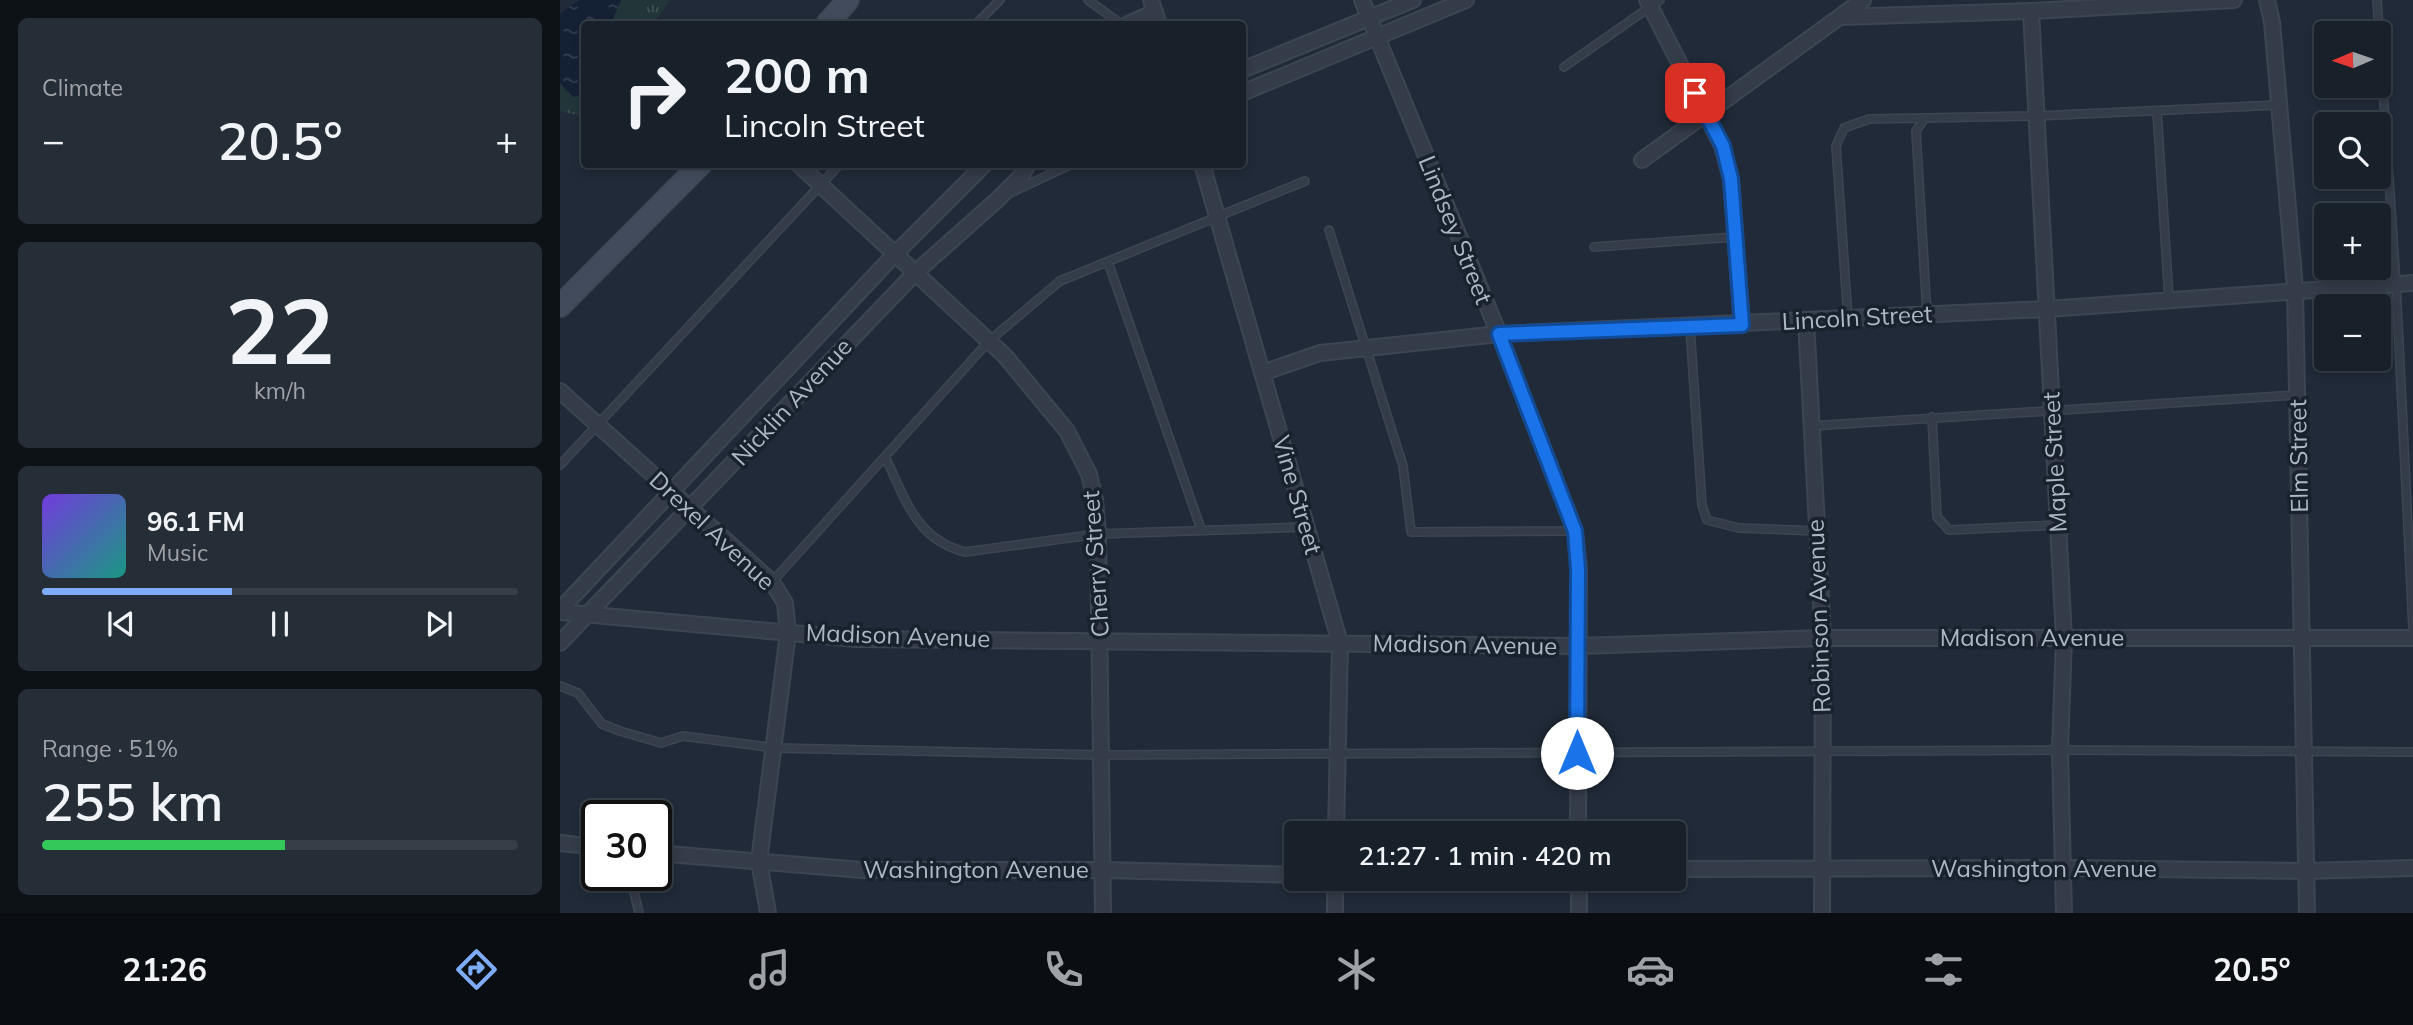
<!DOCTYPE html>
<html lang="en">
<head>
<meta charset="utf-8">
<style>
	:root { --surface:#18202a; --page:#252d36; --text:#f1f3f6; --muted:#9fa3a8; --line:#363e47; --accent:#7facf9 }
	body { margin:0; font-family:Mulish,sans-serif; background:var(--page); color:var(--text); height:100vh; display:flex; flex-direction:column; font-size:26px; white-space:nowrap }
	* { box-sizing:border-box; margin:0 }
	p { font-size:23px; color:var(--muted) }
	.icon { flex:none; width:38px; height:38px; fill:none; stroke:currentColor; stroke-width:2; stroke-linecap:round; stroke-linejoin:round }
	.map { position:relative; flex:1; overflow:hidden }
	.sheet { display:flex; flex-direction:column; gap:18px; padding:18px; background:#0d1217; width:560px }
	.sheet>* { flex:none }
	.guide { position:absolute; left:21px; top:21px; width:665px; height:147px; border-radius:7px; box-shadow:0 4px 10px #0003,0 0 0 2px var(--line); background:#18202a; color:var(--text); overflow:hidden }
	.needle { width:46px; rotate:268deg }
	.controls { position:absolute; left:1754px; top:21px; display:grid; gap:14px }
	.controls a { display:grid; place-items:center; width:77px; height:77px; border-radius:7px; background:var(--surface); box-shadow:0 4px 10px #0003,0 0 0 2px var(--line); font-size:35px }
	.speed { position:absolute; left:21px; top:800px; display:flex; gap:14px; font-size:35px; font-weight:700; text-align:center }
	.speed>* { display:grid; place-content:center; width:91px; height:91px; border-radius:50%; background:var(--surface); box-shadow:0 4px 10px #0003,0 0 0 2px var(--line); line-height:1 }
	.speed .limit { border:4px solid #111; border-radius:10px; background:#fff; color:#111 }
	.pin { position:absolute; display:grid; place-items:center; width:60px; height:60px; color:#fff; margin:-30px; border-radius:14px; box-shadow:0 4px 10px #0006 }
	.me { position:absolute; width:77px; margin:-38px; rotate:0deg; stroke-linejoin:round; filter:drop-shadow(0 0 5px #0008) }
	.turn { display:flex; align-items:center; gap:24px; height:147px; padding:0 28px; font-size:32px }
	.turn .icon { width:91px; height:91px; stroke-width:2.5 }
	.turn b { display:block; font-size:49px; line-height:60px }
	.big { font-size:52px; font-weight:600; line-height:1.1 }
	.sheet .tile { flex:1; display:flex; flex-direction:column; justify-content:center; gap:10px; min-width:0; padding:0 24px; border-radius:10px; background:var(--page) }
	.sheet .dial { align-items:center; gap:0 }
	.dial b { font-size:91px; line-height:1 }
	.song { display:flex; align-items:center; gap:21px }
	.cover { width:84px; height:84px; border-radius:10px; background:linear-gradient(135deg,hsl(260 70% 55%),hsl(170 70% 35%)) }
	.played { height:7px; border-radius:4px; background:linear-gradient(90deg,var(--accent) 40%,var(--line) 40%) }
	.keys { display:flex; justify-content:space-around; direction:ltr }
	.heat { display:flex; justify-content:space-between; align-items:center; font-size:38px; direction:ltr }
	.charge { height:10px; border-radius:5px; background:linear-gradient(90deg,#34c759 51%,var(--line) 0) }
	.trip { position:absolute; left:724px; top:821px; width:402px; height:70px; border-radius:7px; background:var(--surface); box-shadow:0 4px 10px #0003,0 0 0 2px var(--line); font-weight:600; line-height:70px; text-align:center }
	.dock { display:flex; height:112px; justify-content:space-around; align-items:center; background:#0a0d11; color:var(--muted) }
	.dock .icon { width:49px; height:49px }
	.dock .active { color:var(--accent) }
	.dock b { font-size:32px; color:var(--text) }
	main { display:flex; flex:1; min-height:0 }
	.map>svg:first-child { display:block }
</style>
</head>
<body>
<main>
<section class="sheet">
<div class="tile"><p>Climate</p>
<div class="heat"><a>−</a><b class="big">20.5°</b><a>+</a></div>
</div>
<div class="tile dial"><b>22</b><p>km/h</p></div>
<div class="tile">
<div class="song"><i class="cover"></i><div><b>96.1 FM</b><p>Music</p></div></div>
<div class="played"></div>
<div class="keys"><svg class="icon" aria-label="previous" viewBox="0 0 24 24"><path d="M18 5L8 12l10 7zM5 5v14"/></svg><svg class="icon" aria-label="pause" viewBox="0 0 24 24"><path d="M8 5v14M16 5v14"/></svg><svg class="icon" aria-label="next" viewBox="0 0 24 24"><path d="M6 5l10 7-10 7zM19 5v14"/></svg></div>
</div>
<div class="tile"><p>Range · 51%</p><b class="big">255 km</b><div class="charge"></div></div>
</section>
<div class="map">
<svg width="1853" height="913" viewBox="0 0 1853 913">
	<defs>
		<pattern id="grass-tufts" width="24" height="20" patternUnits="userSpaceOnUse" patternTransform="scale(1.75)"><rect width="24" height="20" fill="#223639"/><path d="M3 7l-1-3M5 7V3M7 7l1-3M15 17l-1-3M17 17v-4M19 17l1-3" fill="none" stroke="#405154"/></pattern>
		<pattern id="water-ripples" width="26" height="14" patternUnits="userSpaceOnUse" patternTransform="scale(1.75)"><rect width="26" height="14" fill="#142135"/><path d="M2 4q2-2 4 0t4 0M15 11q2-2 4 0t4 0" fill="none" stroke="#343f51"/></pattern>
	</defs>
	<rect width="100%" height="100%" fill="#202a38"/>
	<!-- grass -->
	<g fill="url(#grass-tufts)">
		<polygon points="61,0 110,0 93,24 51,24"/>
		<polygon points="0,83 13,96 24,94 24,117 0,111"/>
	</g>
	<!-- water -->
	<polygon fill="url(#water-ripples)" points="19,0 61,0 51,24 24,24 24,94 13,97 0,83 0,14"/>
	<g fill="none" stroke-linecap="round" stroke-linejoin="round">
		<!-- service casing -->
		<g stroke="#3d4552" stroke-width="10">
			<g id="service">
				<polyline points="528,0 561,24"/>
				<polyline points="1817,0 1836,284 1853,629"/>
				<polyline points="416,24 440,0"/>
				<polyline points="1004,67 1100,0"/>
				<polyline points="1597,111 1609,299"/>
				<polyline points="1365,118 1356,131 1367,314"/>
				<polyline points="450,193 512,164"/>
				<polyline points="769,230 843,466 851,532 1014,531"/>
				<polyline points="1034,247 1175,237"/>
				<polyline points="548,262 641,529"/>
				<polyline points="1288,318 1276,146 1284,128 1309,119 1477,116 1719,105"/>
				<polyline points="1130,327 1142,505 1147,520 1179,528 1257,531"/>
				<polyline points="1372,417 1377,517 1389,530 1498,525"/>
				<polyline points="1251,426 1737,395"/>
				<path d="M325,457C346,499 355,539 405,552L538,534L746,527"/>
				<polyline points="0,465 280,164"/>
				<polyline points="212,582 429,341 500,281 745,181"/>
				<polyline points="0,686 18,693 42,724 60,731 101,743 123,736 215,748 542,755 1500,750 1853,752"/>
				<polyline points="70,875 79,913"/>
			</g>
		</g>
		<!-- minor casing -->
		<g stroke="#3d4552" stroke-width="18">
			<g id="minor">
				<polyline points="591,0 599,24"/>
				<polyline points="802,0 939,334 1015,531 1019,569 1018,833"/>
				<polyline points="1087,0 1162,146 1171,179 1182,325"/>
				<polyline points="1707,0 1712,22 1735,289 1747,913"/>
				<polyline points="1471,11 1504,638 1500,750 1504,913"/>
				<polyline points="1280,17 1471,11 1674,0"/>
				<polyline points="568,24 595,12"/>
				<polyline points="682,70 853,0"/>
				<polyline points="682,93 906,0"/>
				<polyline points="1082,160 1303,0"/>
				<polyline points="238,164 445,356 507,431 529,474 535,500 538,534 543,913"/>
				<polyline points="642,164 780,643 776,833"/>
				<polyline points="1246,320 1263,638 1262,913"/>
				<polyline points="702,373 760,353 939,334 1487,309 1853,283"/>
				<polyline points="0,391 212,582 225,603 228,633 199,861 208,913"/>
				<polyline points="0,610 334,255 425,164"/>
				<polyline points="0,612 297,639 1018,646 1263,638 1853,638"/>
				<polyline points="0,643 355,273 437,200 462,175 468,164"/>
				<polyline points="0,843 37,847"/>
				<polyline points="96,853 302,870 544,870 737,875"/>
				<polyline points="1115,869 1505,868 1747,871 1853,868"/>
				<polyline points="775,878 775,913"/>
				<polyline points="1019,913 1019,878"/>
			</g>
		</g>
		<!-- secondary casing -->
		<g stroke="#3d4552" stroke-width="24">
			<g id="secondary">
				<polyline points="267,24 288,0"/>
				<polyline points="0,306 141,164"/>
			</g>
		</g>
		<!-- service -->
		<use href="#service" stroke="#343c49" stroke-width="7"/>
		<!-- minor -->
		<use href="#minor" stroke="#343c49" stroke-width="14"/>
		<!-- secondary -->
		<use href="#secondary" stroke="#414b5c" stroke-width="21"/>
	</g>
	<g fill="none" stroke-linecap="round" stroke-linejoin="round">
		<!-- route casing -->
		<g stroke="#114b97" stroke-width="18">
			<polyline id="route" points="1017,753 1018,569 1015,531 939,334 1182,325 1171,179 1163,146 1135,93"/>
		</g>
		<!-- route -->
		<use href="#route" stroke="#1a73e8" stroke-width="12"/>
	</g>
	<g text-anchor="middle" stroke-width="7" stroke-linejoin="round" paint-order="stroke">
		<!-- street labels -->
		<g font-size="24" fill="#aeb7c5" stroke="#19212d">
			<text transform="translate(895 230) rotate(68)" y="8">Lindsey Street</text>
			<text transform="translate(1297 318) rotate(-3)" y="8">Lincoln Street</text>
			<text transform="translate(232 402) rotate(-47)" y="8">Nicklin Avenue</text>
			<text transform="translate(1739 456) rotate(-91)" y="8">Elm Street</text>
			<text transform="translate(1495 462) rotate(-93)" y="8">Maple Street</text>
			<text transform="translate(737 495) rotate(74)" y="8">Vine Street</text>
			<text transform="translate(152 531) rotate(43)" y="8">Drexel Avenue</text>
			<text transform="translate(536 564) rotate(-94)" y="8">Cherry Street</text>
			<text transform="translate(1259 616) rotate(-92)" y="8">Robinson Avenue</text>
			<text transform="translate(338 636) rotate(2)" y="8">Madison Avenue</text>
			<text x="1472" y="646">Madison Avenue</text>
			<text transform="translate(905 645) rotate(1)" y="8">Madison Avenue</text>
			<text x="1484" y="877">Washington Avenue</text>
			<text x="416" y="878">Washington Avenue</text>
		</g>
	</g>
</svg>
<div class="controls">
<a><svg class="needle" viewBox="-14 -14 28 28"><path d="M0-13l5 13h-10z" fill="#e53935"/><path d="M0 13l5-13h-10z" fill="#9fa3a8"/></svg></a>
<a><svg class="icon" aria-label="search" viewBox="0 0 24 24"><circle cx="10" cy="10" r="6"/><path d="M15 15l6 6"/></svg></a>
<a>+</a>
<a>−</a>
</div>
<div class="speed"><div class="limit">30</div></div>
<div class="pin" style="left:1135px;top:93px;background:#d93025"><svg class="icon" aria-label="arrive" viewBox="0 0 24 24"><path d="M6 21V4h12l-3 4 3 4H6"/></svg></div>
<svg class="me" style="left:1017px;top:753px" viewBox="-20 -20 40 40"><circle r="19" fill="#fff"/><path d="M0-13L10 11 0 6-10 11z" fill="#1a73e8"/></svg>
<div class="trip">21:27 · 1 min · 420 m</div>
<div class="guide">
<div class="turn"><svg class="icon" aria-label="right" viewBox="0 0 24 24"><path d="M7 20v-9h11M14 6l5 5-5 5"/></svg><div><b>200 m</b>Lincoln Street</div></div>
</div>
</div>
</main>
<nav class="dock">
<b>21:26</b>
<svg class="icon active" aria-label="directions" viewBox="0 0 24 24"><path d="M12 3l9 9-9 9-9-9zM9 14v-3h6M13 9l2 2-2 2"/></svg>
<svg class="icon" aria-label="music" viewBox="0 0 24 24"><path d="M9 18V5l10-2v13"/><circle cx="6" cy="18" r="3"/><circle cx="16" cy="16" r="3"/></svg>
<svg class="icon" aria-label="phone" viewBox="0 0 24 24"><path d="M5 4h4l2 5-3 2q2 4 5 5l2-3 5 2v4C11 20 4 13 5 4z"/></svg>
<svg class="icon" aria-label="climate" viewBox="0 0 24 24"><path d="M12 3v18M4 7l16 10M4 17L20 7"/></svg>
<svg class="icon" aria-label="car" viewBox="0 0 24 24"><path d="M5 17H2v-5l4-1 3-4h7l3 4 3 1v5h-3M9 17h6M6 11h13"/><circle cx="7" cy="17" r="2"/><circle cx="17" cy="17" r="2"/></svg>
<svg class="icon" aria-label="filters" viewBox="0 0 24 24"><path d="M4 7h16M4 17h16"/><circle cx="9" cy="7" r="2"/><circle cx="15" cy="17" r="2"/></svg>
<b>20.5°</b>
</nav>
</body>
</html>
